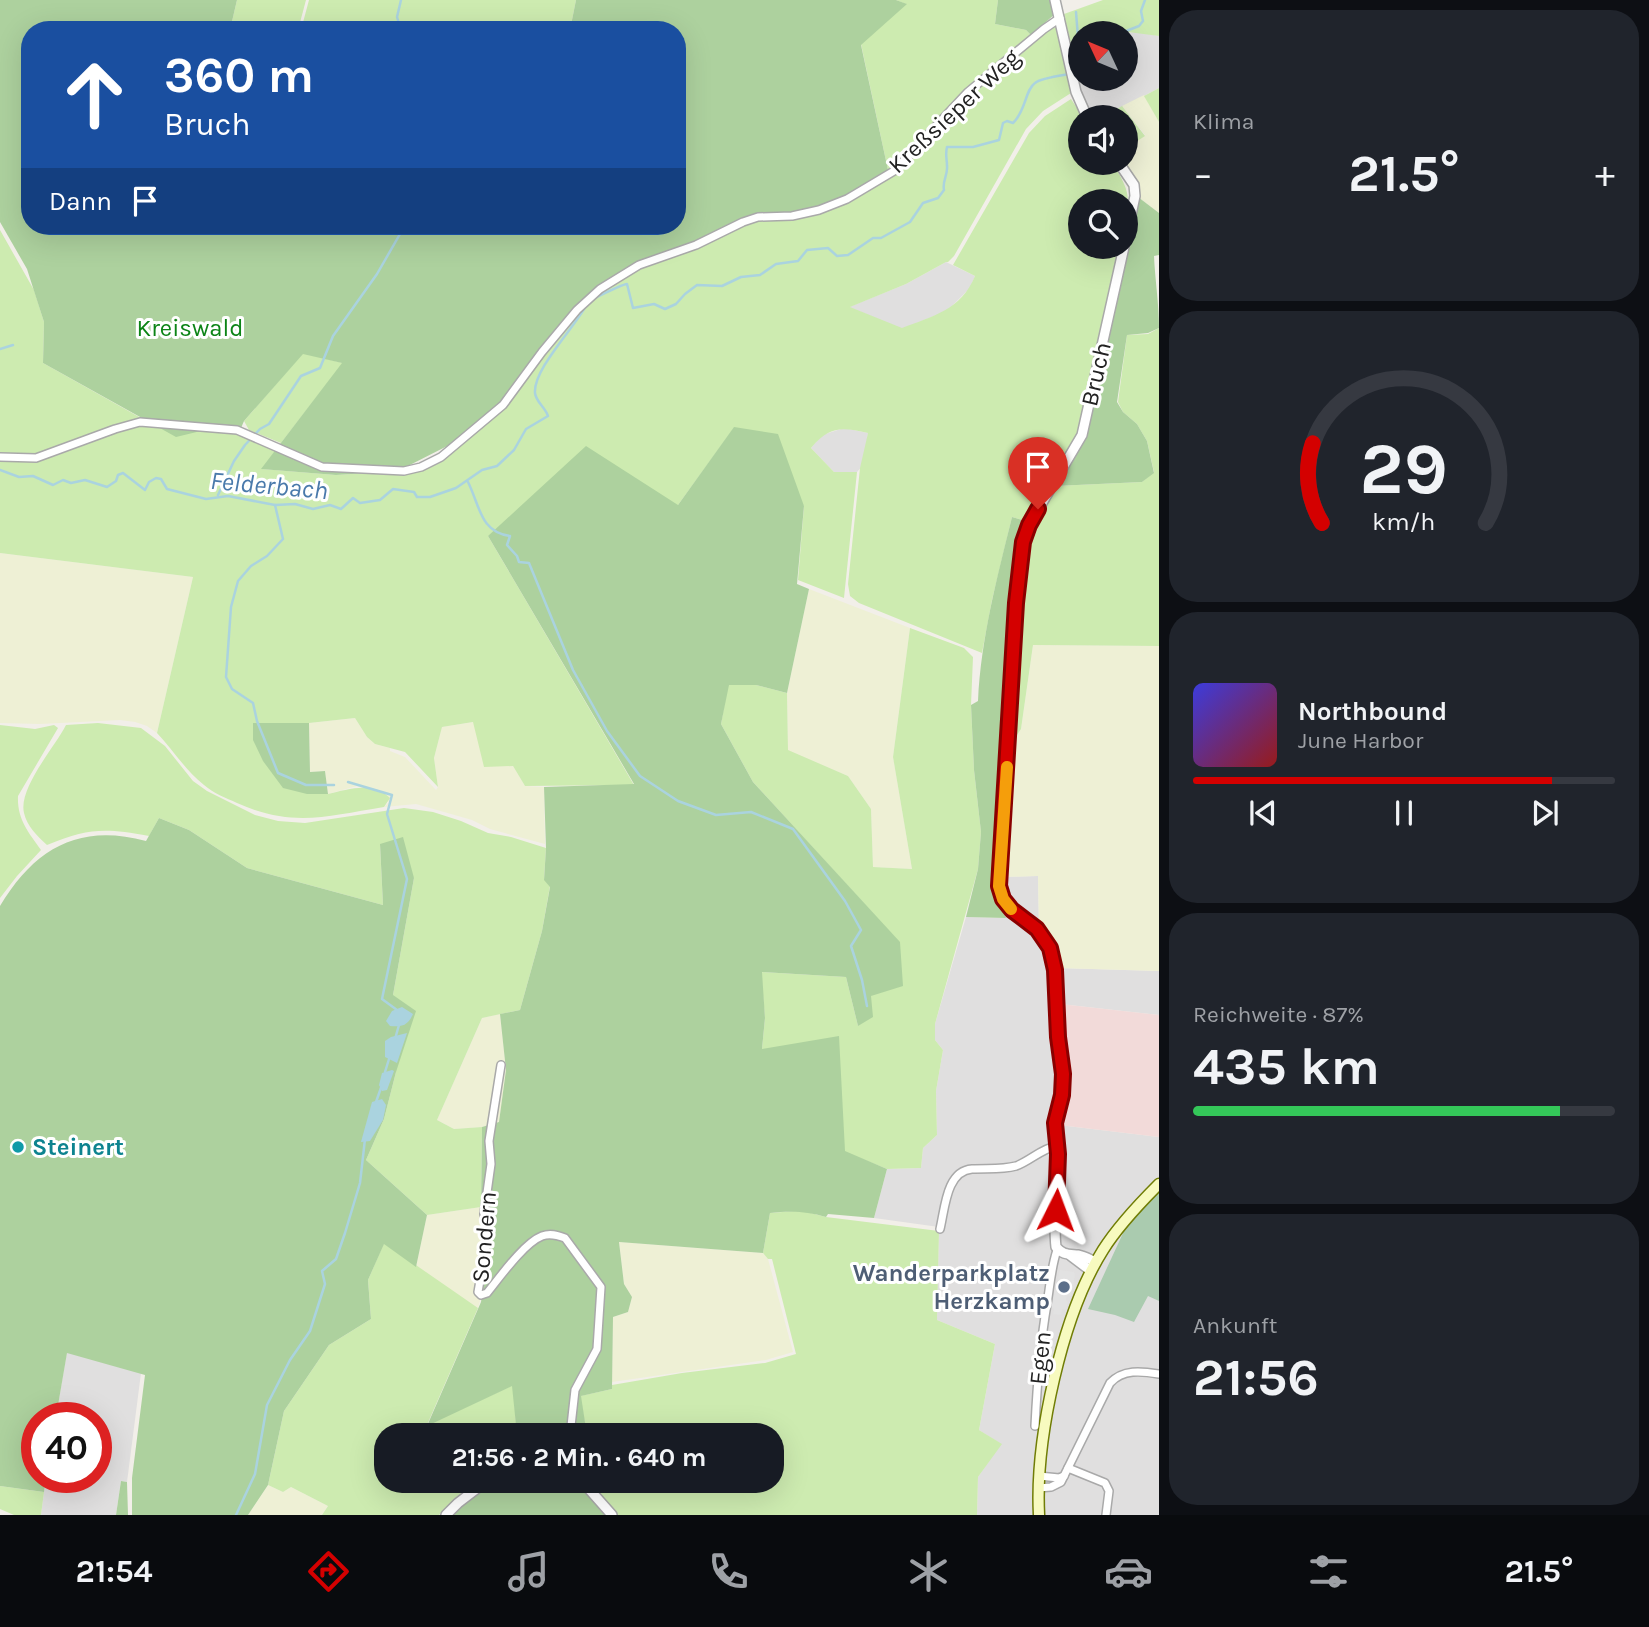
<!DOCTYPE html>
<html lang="de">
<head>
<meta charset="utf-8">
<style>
	:root { --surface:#171b24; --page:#20242c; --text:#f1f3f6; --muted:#9ea1a6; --line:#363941; --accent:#d40000 }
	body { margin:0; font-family:Karla,sans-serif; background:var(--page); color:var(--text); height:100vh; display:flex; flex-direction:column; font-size:26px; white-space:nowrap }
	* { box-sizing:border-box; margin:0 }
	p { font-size:23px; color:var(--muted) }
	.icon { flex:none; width:38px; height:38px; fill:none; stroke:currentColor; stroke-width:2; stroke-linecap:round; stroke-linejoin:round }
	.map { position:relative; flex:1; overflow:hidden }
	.sheet { display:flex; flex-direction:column; gap:10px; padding:10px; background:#0d0f14; width:490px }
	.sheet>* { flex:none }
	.top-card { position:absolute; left:21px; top:21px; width:665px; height:214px; border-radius:28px; box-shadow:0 7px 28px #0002; background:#1a4fa0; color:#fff; overflow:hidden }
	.needle { width:46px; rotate:314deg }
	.buttons { position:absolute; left:1068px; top:21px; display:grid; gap:14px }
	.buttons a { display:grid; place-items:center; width:70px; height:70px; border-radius:50%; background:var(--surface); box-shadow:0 7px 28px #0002; font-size:35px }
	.speed { position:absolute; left:21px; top:1402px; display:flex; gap:14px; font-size:35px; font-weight:700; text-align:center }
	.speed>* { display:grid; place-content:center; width:91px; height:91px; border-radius:50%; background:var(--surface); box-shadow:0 7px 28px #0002; line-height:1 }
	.speed .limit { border:10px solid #d22; background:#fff; color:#111 }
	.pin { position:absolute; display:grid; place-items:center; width:60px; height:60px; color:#fff; margin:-72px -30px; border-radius:50% 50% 50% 0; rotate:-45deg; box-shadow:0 0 7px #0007 }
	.pin .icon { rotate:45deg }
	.me { position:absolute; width:77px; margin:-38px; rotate:3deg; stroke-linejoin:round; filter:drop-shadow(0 0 5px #0008) }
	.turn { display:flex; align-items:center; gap:24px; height:147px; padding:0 28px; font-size:32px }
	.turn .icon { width:91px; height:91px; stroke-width:2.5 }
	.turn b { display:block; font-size:49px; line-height:60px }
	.then { display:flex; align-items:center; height:66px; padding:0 28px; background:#0003; gap:14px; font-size:26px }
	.big { font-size:52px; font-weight:700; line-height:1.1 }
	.sheet .tile { flex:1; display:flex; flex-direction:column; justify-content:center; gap:10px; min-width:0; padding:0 24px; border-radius:28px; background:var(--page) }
	.sheet .dial { align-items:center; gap:0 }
	.dial svg { height:182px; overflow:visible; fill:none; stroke:var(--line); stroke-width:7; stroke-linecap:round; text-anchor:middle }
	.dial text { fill:var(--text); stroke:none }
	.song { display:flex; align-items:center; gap:21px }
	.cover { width:84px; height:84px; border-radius:10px; background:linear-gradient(135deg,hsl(240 70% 55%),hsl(0 70% 35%)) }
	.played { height:7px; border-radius:4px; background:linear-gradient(90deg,var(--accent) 85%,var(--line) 85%) }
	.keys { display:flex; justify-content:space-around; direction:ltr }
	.heat { display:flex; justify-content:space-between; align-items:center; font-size:38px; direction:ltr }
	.charge { height:10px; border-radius:5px; background:linear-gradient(90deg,#34c759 87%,var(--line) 0) }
	.trip { position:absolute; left:374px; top:1423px; width:410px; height:70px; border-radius:28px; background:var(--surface); box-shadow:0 7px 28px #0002; font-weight:700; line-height:70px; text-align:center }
	.menu { display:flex; height:112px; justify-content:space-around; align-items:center; background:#090b0e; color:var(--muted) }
	.menu .icon { width:49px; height:49px }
	.menu .active { color:var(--accent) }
	.menu b { font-size:32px; color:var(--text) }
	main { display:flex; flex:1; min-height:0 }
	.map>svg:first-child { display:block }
</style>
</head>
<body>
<main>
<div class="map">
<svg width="1159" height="1515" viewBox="0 0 1159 1515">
	<rect width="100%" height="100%" fill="#f2efe9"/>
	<!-- residential -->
	<g fill="#e0dfdf">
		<polygon points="1137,32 1159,36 1159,88 1104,117 1095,117 1082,95 1078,75 1080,74 1080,79 1125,79 1125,33"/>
		<polygon points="946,262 975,276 970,288 947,311 902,329 849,307 906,284"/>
		<polygon points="844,428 868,433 863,465 857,472 834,472 811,448 822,435"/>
		<polygon points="1038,876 1039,928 1054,947 1058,968 1159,971 1159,1015 1060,1004 1067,1084 1059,1125 1159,1137 1159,1515 977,1515 978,1477 1001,1444 979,1430 995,1344 937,1320 939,1227 874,1218 887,1169 921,1168 923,1148 937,1135 936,1091 943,1050 935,1040 935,1024 966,917 1006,918 999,902 997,877"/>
		<polygon points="67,1352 141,1373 127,1482 121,1481 116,1515 41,1515 46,1477 96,1477 96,1418 56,1417"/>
	</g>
	<!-- commercial -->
	<polygon fill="#f2dad9" points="1060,1004 1159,1015 1159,1137 1059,1125 1067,1084"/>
	<!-- farmland -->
	<g fill="#eef0d5">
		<polygon points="1144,95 1159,122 1159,213 1138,197 1138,184 1124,163 1125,149 1145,135 1122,106"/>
		<polygon points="0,553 193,577 157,733 147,726 135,722 120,720 40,724 0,723"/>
		<polygon points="809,589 910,628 893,757 912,869 873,867 871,809 848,776 788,751 787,693"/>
		<polygon points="1033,645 1159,646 1159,971 1058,968 1054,947 1039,928 1038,876 1003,877 1012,742 1021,729"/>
		<polygon points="355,718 367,737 375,744 390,748 390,751 405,757 436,790 438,787 434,758 442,727 474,722 513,766 525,786 544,787 545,844 490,829 472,820 416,804 384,807 389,802 357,786 328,794 325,771 310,772 309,723"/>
		<polygon points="500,1014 506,1070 499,1122 482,1127 454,1129 437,1120 482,1018"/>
		<polygon points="481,1207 486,1233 478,1290 482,1294 478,1308 416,1267 427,1215"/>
		<polygon points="619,1242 763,1253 768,1259 793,1352 766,1360 612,1382 613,1317 628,1312 632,1297 624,1284"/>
		<polygon points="268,1485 283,1492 291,1487 328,1506 322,1515 248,1515"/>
	</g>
	<!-- grass -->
	<g fill="#cdebb0">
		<polygon points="237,0 306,0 298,30 230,30"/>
		<polygon points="309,0 576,0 570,30 440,30 438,21 434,30 301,30"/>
		<polygon points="896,0 998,0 995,24 1026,30 1031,35 966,89 888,170 861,44 906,4"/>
		<polygon points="1103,0 1159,0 1159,36 1128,32 1080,33 1080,74 1077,74 1064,14"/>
		<path d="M1053,27L1056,28L1059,37L1071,93L1043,111L1026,129L954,256L948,262H946L906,284L850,307L902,328C933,316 961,310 975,276L953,265L1029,133L1045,116L1071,99L1083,117H1080V163H1113C1128,190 1131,193 1125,225V201H1080V247H1121L1077,440L1026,521L1012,517L992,600L982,653L859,603L850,596L848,584L860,468L868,433C841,427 830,426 811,448L834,472H857L844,598L798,580L804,506L734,428L678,505L488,536L634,785L525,786L513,766L484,767L473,722L442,727L434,758L438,787L405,752L375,744L367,737L355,718L309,723H253L328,794C348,789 374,781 390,798L384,807C327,816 293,828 237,803C226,798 213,793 204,785C186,771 173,750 157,733L193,577L0,553V460L32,461L143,424L237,433L277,449L262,469L336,475L398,471L399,474L429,466L487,424L507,405L542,355L578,311L605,288L654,261L696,247L758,220L798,217L839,206L894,173L973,90Z"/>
		<polygon points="1159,88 1159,122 1144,96"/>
		<polygon points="1122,106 1145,136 1125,149 1125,117 1104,117"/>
		<polygon points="0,230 34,290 44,322 43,363 141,418 46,453 28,458 0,456"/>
		<polygon points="1159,328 1159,646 1033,645 1021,729 1013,741 1018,615 1029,530 1055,486 1142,482 1154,472 1147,441 1137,424 1123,412 1118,402 1127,335 1148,334"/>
		<polygon points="303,353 343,363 281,443 249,430 244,421"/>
		<polygon points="910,628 964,648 973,657 971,705 974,770 981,832 978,869 935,1024 935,1040 943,1050 936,1091 937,1135 923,1148 921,1168 887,1169 845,1152 762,1049 765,1018 761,972 846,977 858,1026 871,996 900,943 753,782 721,724 728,684 756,685 787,693 788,750 848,776 871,809 873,867 912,869 893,757"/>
		<path d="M98,723L141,728L165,746L193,781L207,791L255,815L278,821L305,823L404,808L433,812L461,821L488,833L511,837L546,848L544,879L550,886L542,931L520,1010L482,1018L437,1120L454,1129L482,1127L481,1207L427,1215L366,1160L384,1119L396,1072L393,995L414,878L380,845L383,905L247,868L189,830L159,818L149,836C104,828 89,828 47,845C37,836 27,826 24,813C18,788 55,747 66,725Z"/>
		<path d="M0,725L35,729L54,725L58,728L18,796C17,819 28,832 41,850L17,876L0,898Z"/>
		<polygon points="795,1211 807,1212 826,1217 939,1231 937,1320 995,1344 979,1430 1002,1444 978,1477 977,1515 617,1515 585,1481 772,1480 772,1435 587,1435 580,1396 612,1389 612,1385 682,1373 765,1363 796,1354 772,1259 768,1259 763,1253 770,1213"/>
		<polygon points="384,1243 478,1308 427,1425 513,1385 517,1435 387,1435 387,1480 479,1481 455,1498 439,1515 322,1515 328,1506 291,1487 283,1492 268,1485 284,1411 329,1345 371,1319 368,1280"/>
		<polygon points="0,1486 44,1492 41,1515 14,1515 0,1509"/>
	</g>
	<!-- forest -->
	<g fill="#add19e">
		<polygon points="0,0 237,0 230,30 30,30 30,226 677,226 677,30 570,30 576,0 896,0 907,4 861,45 888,170 847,197 817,209 786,215 752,216 603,284 589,294 575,309 502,405 463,438 398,471 336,475 261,469 342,363 303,354 244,421 241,428 205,430 176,437 43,363 44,322 27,269 0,222"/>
		<polygon points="998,0 1051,0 1055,14 1031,35 1026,30 995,24"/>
		<path d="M1138,197L1159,213V255L1154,256C1155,280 1159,303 1159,328L1148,333L1127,335L1117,402L1123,412L1137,424L1147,441L1154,473L1142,482L1055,486L1082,442L1118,296Z"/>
		<path d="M734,427L778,434L804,506L797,584L809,589L787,693L756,685H729L721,724L753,782L900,942L903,986L871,996L873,1017L858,1026L846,977L762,972L765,1018L762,1049L839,1036L845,1151L887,1169L874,1218L828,1214L826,1217C806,1211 790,1211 770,1213L763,1253L619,1242L624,1284L632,1297L628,1312L613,1317L612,1389L581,1396L587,1435H517L512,1386L427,1426L481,1302L491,1235L487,1217L481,1207L482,1127L499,1122L506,1070L500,1014L520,1010L542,931L550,887L544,880L546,848L544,787L634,784L488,536L586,446L678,505Z"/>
		<path d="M1012,517L1026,521L1018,542L1007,652L997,877L999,902L1006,918L966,917L978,869L981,832L974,770L971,705L978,701C981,638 997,578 1012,517Z"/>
		<polygon points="253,723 309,723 310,772 325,771 328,794 307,794 283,788 263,761 253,740"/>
		<path d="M159,818L189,830L247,868L383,905L380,844L403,837L414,878L393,995L416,1011L396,1072L384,1119L366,1160L427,1215L416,1267L384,1244L368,1280L371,1319L329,1345L284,1411L268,1485L248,1515H132V1478L145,1375L67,1353L56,1417L37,1418V1477H46L44,1492L0,1486V906C35,848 79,823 146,841Z"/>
		<polygon points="496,1480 575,1481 605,1515 450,1515 478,1491"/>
		<polygon points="121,1481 127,1482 128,1515 116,1515"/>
	</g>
	<!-- cemetery -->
	<polygon fill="#aacbaf" points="1159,1189 1159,1301 1148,1296 1134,1322 1115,1315 1088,1309 1124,1231"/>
	<!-- parking -->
	<polygon fill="#e2e2e2" points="1060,1270 1074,1272 1075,1275 1071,1296 1067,1295 1066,1300 1068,1302 1066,1310 1062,1309 1061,1315 1053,1314 1054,1309 1051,1308"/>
	<!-- water -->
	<g fill="#aad3df">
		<path d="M402,1007L413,1014C408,1026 401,1027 390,1026L386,1021L392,1011Z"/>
		<polygon points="407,1033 397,1063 385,1057 385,1041 391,1037"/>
		<polygon points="392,1070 394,1071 387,1090 382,1091 379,1085 382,1073"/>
		<polygon points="382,1099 386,1105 383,1120 370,1141 361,1142 372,1102"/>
	</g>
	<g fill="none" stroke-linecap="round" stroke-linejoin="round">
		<!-- stream -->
		<g stroke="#aad3df" stroke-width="2.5">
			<polyline points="401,0 397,17 401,30"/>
			<polyline points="1076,12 1080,63"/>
			<polyline points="1121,33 1139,26 1143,21 1141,11 1145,0"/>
			<path d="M595,298C601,295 623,284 627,284L633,308L654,304L665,309L676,304L685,294L697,285L722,286L741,277L760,275L776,264L798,261L807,250L828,248L837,256L848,255L873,238H881L910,222L923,203L938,198L944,190C942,181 948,175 947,166C947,158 945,155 947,147H973L999,140L1003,123L1007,121L1013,123C1026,111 1025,90 1035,83C1042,77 1069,75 1080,72"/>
			<polyline points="0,349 13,345"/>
			<path d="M0,470L19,477L33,476L53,485L63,480L71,483L85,480L107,487L116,481L118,475L123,473L145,490L149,482L156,478L161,479L167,489L206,499L228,496L275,505L295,504L313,509L330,505L341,509L353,498L360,503L380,500L393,489L414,492L417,497H430L456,488L482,470L497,466L514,450L526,429L548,416C545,407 536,402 535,393C533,369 576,326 587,304"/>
			<path d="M468,482C480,506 480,532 510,536L507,545L517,556L519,562L529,563L573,670L607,731L640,776L678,801L716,815L751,812L793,829L845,901L861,930L851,946L862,980L867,1006"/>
			<polyline points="218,495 234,461 245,445 260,429 269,424 301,376 320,368 333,336 377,274 400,234 401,226"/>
			<polyline points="275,505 283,539 267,556 251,566 238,581 231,607 226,677 232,689 253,703 257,721 278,773 306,785 334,785"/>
			<polyline points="348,782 392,795 387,814 407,879 382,999 397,1010"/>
			<polyline points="395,1039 399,1025"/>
			<polyline points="385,1072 389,1059"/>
			<polyline points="376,1102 382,1085"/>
			<polyline points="236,1515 255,1474 267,1405 290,1360 310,1331 325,1284 322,1271 336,1259 345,1233 360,1183 365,1139"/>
		</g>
		<!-- minor casing -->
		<g stroke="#a9a9a9" stroke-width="10">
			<g id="minor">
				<polyline points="0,457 36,458 115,429 140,422 237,430 322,467 404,471 421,467 441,457 503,405 542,352 577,310 600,289 639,265 696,245 743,222 758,217 792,216 819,210 847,199 894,171 968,92 1044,29 1060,18"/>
				<path d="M501,1065L489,1141L491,1164L484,1214L488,1235L478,1292L481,1295L487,1293C500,1277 524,1243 542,1236C550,1233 557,1235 565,1238L601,1287L597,1349L575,1390L570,1435"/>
				<path d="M940,1229C945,1209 946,1171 972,1169C987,1168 1001,1170 1016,1166C1030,1161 1041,1149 1056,1146"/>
				<path d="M1035,1426C1037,1385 1040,1345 1047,1304C1050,1286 1051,1268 1057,1250"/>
				<polyline points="1068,1468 1105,1483 1109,1491 1106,1515"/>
				<polyline points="1039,1476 1059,1478 1064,1476"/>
				<path d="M1038,1488L1051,1487L1061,1482L1110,1383C1123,1369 1141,1371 1159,1374"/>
			</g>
		</g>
		<!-- tertiary casing -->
		<g stroke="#a9a9a9" stroke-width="12">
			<g id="tertiary">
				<polyline points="1055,0 1076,92 1087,117"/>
				<polyline points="1119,163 1134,185 1135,196 1125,243"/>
				<polyline points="1071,1256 1091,1271"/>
				<path d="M1096,1262C1091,1260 1084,1256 1078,1255C1068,1254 1063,1255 1056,1247C1053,1220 1057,1193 1058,1166C1058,1152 1054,1138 1055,1124C1055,1108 1063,1093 1062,1076C1062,1062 1058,1048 1058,1034C1057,1009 1059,984 1053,959C1043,915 999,923 999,873L1012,640L1023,542L1029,525L1082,435L1124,247"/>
				<polyline points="581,1480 612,1515"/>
				<polyline points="446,1515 458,1503 488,1480"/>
			</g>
		</g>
		<!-- secondary casing -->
		<g stroke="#707d05" stroke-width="13">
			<path id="secondary" d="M1039,1515C1035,1439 1062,1315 1103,1250C1118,1226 1139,1204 1159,1184"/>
		</g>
		<!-- minor -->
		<use href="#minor" stroke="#fff" stroke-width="7"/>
		<!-- tertiary -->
		<use href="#tertiary" stroke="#fff" stroke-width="9"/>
		<!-- secondary -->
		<use href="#secondary" stroke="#f7fabf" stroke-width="10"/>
	</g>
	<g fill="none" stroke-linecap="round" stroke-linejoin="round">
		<!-- route casing -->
		<g stroke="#8a0000" stroke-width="18">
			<polyline id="route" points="1038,509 1029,525 1023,542 1016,603 999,886 1003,899 1012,910 1037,929 1050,948 1055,970 1058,1037 1063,1074 1062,1095 1055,1123 1058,1154 1056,1210"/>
		</g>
		<!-- route -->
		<use href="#route" stroke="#d40000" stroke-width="12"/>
		<!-- slow -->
		<polyline stroke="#f59e0b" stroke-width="12" points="1007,767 999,886 1003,899 1011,909"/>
	</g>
	<!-- markers -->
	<circle fill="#0f9aa8" stroke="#fff" stroke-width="2.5" cx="18" cy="1147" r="7"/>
	<circle fill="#5c6f8a" stroke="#fff" stroke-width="2.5" cx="1064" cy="1287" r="7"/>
	<g text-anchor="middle" stroke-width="6" stroke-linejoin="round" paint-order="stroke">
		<!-- street labels -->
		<g font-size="24" fill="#222" stroke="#fff">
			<text transform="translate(954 111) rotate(-43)" y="8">Kreßsieper Weg</text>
			<text transform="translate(1096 374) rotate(-77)" y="8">Bruch</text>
			<text transform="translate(484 1237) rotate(-85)" y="8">Sondern</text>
			<text transform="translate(1040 1358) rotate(-84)" y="8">Egen</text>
		</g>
		<!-- park labels -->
		<g font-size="24" fill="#0c8416" stroke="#fff">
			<text x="190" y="336">Kreiswald</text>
		</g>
		<!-- culture labels -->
		<g font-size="24" font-weight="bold" fill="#0d838f" stroke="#fff" text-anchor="start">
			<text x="32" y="1155">Steinert</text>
		</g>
		<!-- service labels -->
		<g font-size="24" font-weight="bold" fill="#4e5e75" stroke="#fff" text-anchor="end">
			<text x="1050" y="1281">Wanderparkplatz<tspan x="1050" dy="28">Herzkamp</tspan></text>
		</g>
		<!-- water labels -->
		<g font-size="26" font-style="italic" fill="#4a7aab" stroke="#fff">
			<text transform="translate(269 485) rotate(5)" y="9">Felderbach</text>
		</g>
	</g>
</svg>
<div class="buttons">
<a><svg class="needle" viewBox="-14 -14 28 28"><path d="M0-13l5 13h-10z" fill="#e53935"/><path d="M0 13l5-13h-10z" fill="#9ea1a6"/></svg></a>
<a><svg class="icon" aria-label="sound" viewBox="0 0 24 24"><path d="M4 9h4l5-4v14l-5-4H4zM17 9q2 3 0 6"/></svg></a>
<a><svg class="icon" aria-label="search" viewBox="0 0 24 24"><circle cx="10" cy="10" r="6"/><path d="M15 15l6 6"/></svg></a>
</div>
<div class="speed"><div class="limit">40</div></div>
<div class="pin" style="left:1038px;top:509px;background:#d93025"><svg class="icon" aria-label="arrive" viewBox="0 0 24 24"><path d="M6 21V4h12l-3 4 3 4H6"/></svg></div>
<svg class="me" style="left:1056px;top:1210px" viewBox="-20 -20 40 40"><path d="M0-17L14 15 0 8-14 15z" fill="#d40000" stroke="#fff" stroke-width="4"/></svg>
<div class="trip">21:56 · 2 Min. · 640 m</div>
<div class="top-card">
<div class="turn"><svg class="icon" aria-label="ahead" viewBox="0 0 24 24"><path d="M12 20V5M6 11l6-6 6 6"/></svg><div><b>360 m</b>Bruch</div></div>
<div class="then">Dann<svg class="icon" aria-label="arrive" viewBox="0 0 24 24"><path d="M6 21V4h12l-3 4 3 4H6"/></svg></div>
</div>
</div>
<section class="sheet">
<div class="tile"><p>Klima</p>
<div class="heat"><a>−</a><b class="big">21.5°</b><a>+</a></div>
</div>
<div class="tile dial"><svg viewBox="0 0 100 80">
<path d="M14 69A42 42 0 1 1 86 69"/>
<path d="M14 69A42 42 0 0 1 10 34" stroke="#d40000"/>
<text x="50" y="56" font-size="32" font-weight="700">29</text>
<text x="50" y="72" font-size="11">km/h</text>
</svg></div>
<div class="tile">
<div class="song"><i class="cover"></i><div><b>Northbound</b><p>June Harbor</p></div></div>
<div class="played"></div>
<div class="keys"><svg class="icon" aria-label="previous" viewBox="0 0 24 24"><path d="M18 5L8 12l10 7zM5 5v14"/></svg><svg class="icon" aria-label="pause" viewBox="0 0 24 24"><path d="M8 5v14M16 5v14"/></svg><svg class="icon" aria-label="next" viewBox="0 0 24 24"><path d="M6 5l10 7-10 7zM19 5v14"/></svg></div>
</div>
<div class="tile"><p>Reichweite · 87%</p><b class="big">435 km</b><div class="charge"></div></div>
<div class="tile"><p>Ankunft</p><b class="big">21:56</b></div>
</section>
</main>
<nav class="menu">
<b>21:54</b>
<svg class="icon active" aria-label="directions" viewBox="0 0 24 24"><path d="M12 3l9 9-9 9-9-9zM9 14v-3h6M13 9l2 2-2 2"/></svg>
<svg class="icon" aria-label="music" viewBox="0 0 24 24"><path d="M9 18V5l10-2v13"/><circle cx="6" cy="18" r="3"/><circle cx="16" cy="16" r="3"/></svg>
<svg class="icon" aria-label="phone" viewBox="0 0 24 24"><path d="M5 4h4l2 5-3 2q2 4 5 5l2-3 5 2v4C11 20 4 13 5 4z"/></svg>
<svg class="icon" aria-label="climate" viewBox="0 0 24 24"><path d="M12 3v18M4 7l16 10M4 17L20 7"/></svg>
<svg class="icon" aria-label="car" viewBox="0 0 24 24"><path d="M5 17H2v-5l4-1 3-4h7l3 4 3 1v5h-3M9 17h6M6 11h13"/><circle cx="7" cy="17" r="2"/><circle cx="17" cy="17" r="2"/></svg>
<svg class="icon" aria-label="filters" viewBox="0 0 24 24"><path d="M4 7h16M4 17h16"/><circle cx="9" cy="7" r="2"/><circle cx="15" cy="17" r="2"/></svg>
<b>21.5°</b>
</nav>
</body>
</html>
